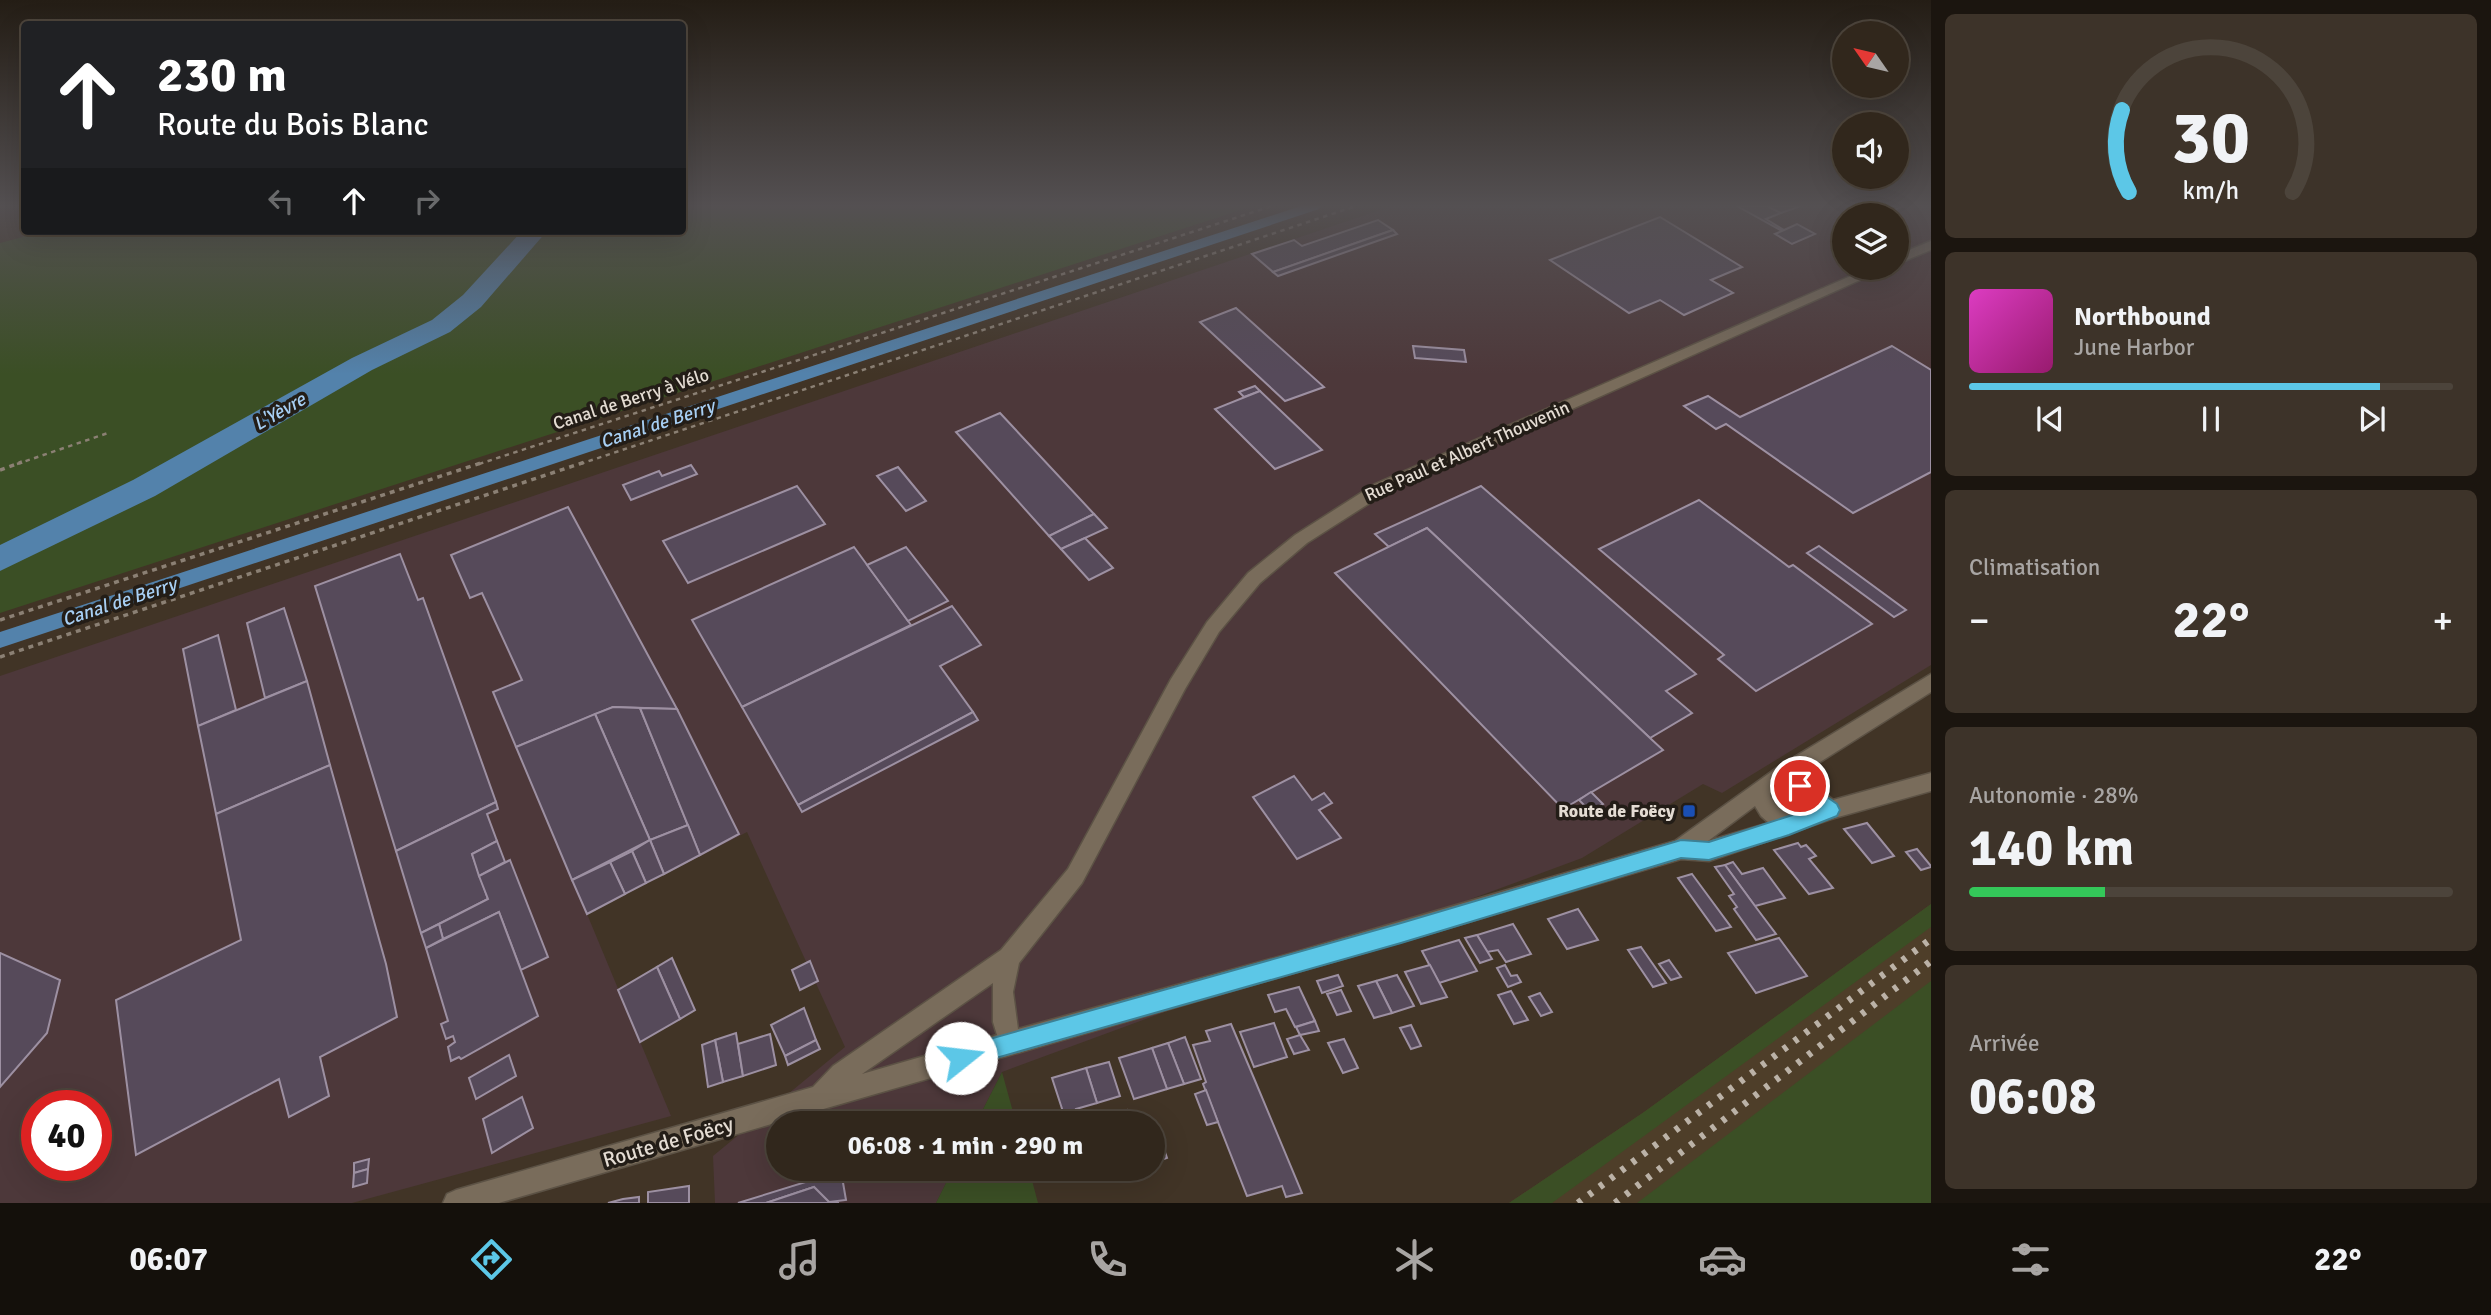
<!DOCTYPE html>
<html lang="fr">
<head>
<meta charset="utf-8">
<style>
	:root { --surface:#31271c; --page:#3d3329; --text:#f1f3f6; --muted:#a8a5a3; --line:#4c443b; --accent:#5cc7e7 }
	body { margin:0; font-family:Signika,sans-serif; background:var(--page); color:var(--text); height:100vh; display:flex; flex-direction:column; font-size:26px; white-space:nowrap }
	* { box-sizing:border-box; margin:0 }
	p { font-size:23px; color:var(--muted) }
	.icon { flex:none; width:38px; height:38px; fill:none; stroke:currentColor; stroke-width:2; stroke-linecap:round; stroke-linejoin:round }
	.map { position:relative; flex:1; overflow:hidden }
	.side { display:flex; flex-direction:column; gap:14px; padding:14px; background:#1b150f; width:560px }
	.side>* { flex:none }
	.hud { position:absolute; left:21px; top:21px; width:665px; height:214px; border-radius:7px; box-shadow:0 7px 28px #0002,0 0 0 2px var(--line); background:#202124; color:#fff; overflow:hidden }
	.needle { width:46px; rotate:304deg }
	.controls { position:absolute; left:1832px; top:21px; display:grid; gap:14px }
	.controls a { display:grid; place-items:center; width:77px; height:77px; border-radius:50%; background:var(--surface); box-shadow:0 7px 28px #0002,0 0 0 2px var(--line); font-size:35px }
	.speed { position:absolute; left:21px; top:1090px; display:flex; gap:14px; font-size:35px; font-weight:700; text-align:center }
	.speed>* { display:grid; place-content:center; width:91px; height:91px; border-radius:50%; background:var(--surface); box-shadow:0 7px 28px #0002,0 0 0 2px var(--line); line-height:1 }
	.speed .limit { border:10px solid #d22; background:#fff; color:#111 }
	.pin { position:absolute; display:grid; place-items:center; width:60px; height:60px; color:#fff; margin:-30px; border:4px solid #fff; border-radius:50%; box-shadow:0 2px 7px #0007 }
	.me { position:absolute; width:77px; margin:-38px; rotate:74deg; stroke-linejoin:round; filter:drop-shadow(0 0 5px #0008) }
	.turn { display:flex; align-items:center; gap:24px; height:147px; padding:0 21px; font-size:32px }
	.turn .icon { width:91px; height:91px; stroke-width:2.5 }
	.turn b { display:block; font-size:49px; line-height:60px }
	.lanes { display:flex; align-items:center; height:66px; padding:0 21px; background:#0003; justify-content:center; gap:35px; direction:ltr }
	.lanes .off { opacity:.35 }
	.big { font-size:52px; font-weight:700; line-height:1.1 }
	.side .tile { flex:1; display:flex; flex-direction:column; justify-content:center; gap:10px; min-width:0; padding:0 24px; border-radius:10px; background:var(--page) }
	.side .dial { align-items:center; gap:0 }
	.dial svg { height:182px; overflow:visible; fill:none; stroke:var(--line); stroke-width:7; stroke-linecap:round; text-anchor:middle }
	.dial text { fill:var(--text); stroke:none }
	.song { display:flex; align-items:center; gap:21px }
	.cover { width:84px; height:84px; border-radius:10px; background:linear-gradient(135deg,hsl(310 70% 55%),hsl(320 70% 35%)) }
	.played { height:7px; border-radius:4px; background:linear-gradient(90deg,var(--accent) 85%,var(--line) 85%) }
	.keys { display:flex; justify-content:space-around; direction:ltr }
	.heat { display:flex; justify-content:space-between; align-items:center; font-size:38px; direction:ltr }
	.charge { height:10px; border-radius:5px; background:linear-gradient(90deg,#34c759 28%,var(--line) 0) }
	.trip { position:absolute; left:766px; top:1111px; width:399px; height:70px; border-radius:35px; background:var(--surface); box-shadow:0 7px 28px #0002,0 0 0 2px var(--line); font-weight:700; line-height:70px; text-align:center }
	.tab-bar { display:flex; height:112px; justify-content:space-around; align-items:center; background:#14100b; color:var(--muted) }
	.tab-bar .icon { width:49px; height:49px }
	.tab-bar .on { color:var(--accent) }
	.tab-bar b { font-size:32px; color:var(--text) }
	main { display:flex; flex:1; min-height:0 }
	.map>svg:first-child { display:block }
</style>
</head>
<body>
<main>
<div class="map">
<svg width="1931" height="1203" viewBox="0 0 1931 1203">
	<rect width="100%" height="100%" fill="#413426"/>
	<!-- industrial -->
	<path fill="#4d383a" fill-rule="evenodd" d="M1392,206H1931V665L1722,793L1703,784L1582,858L1002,1072L976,1123L779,1124V1169H953L936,1203H715L713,1156L845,1047L747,832L587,914L671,1116L352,1203H0V676ZM1844,215H1897V268H1844ZM37,1106H96V1166H37Z"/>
	<!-- built -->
	<polygon fill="#4e3e29" points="1931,904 1931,1003 1665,1203 1509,1203 1644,1112"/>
	<!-- green -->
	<g fill="#3b4f25">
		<polygon points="683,206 1253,206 0,613 0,243 30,235 31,231 682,231"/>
		<polygon points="1931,904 1931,927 1552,1203 1509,1203 1644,1112"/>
		<polygon points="1931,981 1931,1203 1637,1203"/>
		<polygon points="1002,1072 1016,1123 976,1123"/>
		<polygon points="953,1169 1029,1169 1038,1203 936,1203"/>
	</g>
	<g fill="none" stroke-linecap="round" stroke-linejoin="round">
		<!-- canal -->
		<polygon fill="#5382ab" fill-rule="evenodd" points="1301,206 1321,206 1319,209 0,648 0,632"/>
		<!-- river -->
		<polygon fill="#5382ab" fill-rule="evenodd" points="522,231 547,231 481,307 450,332 372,370 155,496 0,571 0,545 133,480 352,358 432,320 463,295"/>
	</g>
	<!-- building -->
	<g fill="#564a5a" stroke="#9d90a2" stroke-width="2">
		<polygon points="1737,206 1767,206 1781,213 1766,219 1784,230 1797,224 1815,234 1792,244 1775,234 1782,231"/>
		<polygon points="1767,206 1801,206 1781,213"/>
		<polygon points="1853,206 1898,206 1901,207 1882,215 1871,215"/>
		<polygon points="1660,217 1742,267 1711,280 1733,293 1684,315 1660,300 1629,313 1550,260"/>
		<polygon points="1378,220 1393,230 1273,272 1252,254 1294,240 1302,246"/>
		<polygon points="1393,230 1397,234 1278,276 1273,272"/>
		<polygon points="1236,308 1324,387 1285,401 1200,322"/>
		<polygon points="1413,346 1464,350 1466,362 1415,358"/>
		<polygon points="1892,346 1931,370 1931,472 1853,513 1726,424 1716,429 1684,406 1708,396 1740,417"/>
		<polygon points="1255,386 1260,391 1244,397 1239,392"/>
		<polygon points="1260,391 1322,450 1275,469 1215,409"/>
		<polygon points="1000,413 1094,514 1049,536 956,432"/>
		<polygon points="691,465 697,474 631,500 623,485 659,471 662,476"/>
		<polygon points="898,467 926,501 906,511 877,476"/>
		<polygon points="797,486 825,524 688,583 663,541"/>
		<polygon points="1481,486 1696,674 1666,691 1692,713 1650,738 1427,528 1389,547 1375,534"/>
		<polygon points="1699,500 1789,567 1793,565 1872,624 1756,691 1718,659 1724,655 1599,549"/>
		<polygon points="568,507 677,709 613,707 516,747 493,692 522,680 482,593 470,598 451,555"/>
		<polygon points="1094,514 1107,528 1061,549 1049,536"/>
		<polygon points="1427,528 1650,738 1663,750 1563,809 1335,573"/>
		<polygon points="1085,538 1113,568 1089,580 1061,549"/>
		<polygon points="1819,546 1906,610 1894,617 1807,553"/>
		<polygon points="854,547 911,625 742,707 692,620"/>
		<polygon points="906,547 948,601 908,621 867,565"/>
		<polygon points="400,554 418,600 423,598 496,802 396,851 315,586"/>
		<polygon points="952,606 981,645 940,666 973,712 798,805 742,707"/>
		<polygon points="284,608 307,681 265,698 247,623"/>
		<polygon points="218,635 236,710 198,726 183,649"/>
		<polygon points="307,681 330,765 216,814 198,726"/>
		<polygon points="613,707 640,708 688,825 650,840 595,714"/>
		<polygon points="640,708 677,709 739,834 700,855"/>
		<polygon points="973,712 978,720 802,812 798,805"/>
		<polygon points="595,714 650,840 572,880 516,747"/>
		<polygon points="330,765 386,964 397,1017 320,1057 329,1096 289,1117 279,1079 136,1155 116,1000 241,940 216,814"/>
		<polygon points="1294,776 1312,800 1324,793 1332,803 1319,810 1341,838 1297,859 1253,797"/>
		<polygon points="1591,792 1603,804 1590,811 1579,800"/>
		<polygon points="496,802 498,809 487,814 497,841 472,854 488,899 421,933 396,851"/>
		<polygon points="1867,823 1894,856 1872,863 1844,829"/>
		<polygon points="688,825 700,855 664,874 650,840"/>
		<polygon points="650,840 664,874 646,883 632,851"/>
		<polygon points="497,841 505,862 479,876 472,854"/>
		<polygon points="1798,843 1801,847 1806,845 1816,856 1809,859 1833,888 1809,894 1774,850"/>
		<polygon points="1917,849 1931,866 1931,867 1921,870 1906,852"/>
		<polygon points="632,851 646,883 625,894 610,862"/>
		<polygon points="510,860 548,957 521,970 499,912 443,939 439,924 488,899 479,876"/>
		<polygon points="610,862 625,894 587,914 572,880"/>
		<polygon points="1733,862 1742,874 1763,868 1785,898 1755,906 1725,865"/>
		<polygon points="1725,865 1755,906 1776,934 1756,940 1734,909 1737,907 1729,896 1734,894 1715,867"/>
		<polygon points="1692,874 1731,927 1716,931 1678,878"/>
		<polygon points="1578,909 1598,940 1567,949 1548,919"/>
		<polygon points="499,912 538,1016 461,1059 459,1057 451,1061 448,1047 455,1042 453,1036 446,1039 441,1024 448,1021 426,948"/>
		<polygon points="439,924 443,939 426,948 421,933"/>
		<polygon points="1513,924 1531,954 1506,962 1498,950 1487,952 1477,935"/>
		<polygon points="1477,935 1492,959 1480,963 1465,938"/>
		<polygon points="1779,938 1807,976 1756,993 1728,953"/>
		<polygon points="1459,940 1477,971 1439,983 1422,951"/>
		<polygon points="1641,947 1666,983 1653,987 1628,950"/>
		<polygon points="0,953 60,980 47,1033 0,1087"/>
		<polygon points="672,958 695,1010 680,1019 657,967"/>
		<polygon points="1669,960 1681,977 1671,980 1659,964"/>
		<polygon points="810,961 818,981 800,990 792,970"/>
		<polygon points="1430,965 1447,997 1421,1004 1405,972"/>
		<polygon points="1505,965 1511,976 1517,975 1521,982 1508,987 1497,968"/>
		<polygon points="657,967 680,1019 640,1042 618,990"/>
		<polygon points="1338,975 1343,986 1322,993 1317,981"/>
		<polygon points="1397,975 1414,1006 1392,1013 1376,981"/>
		<polygon points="1376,981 1392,1013 1374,1018 1358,986"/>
		<polygon points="1299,987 1315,1021 1295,1027 1286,1009 1275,1012 1268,995"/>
		<polygon points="1341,990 1351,1011 1337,1015 1327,994"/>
		<polygon points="1511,991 1528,1020 1514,1024 1498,995"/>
		<polygon points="1540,993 1552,1012 1541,1016 1529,997"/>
		<polygon points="804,1008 816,1040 785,1056 771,1025"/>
		<polygon points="1315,1021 1319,1031 1300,1035 1296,1027"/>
		<polygon points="1274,1023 1287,1057 1254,1067 1240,1032"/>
		<polygon points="1231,1024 1256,1083 1302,1193 1286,1197 1282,1186 1247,1196 1203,1084 1206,1082 1193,1045 1210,1041 1206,1031"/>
		<polygon points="1411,1025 1421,1046 1411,1049 1400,1028"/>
		<polygon points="736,1033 743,1076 723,1082 715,1040"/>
		<polygon points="770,1034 776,1065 743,1076 738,1044"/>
		<polygon points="1300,1035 1309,1050 1294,1054 1287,1039"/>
		<polygon points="1185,1037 1201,1079 1184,1084 1168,1043"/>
		<polygon points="1344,1039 1358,1068 1343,1073 1328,1043"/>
		<polygon points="715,1040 723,1082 708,1087 702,1045"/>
		<polygon points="816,1040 820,1049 788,1065 785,1056"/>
		<polygon points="1168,1043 1184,1084 1167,1089 1152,1048"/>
		<polygon points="1152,1048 1167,1089 1134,1099 1119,1058"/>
		<polygon points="509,1055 516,1076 476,1099 469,1078"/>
		<polygon points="1109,1062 1120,1096 1097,1103 1086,1068"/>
		<polygon points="1086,1068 1097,1103 1076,1109 1080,1124 1067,1124 1052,1078"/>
		<polygon points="1206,1090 1218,1122 1207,1125 1195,1094"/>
		<polygon points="522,1097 533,1128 492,1153 483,1119"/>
		<polygon points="1127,1110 1131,1124 1120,1124 1116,1113"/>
		<polygon points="1157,1129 1167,1158 1153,1163 1153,1131"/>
		<polygon points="369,1159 368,1169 354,1173 354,1163"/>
		<polygon points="368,1169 367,1183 353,1187 354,1173"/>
		<polygon points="841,1171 846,1200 829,1202 814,1187 766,1203 738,1203"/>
		<polygon points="689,1186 689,1203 648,1203 648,1192"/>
		<polygon points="814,1187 829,1202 839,1203 766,1203"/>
		<polygon points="639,1197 639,1203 608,1203 623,1199"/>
	</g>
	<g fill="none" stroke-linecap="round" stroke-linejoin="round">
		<!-- minor casing -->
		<g stroke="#5c5245" stroke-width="3">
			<g id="minor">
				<polygon points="1931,241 1931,250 1897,264 1897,255"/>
				<path d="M1869,268H1887L1387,492L1307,543L1260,583L1219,632L1185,689L1082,883L1019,963L1013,992L1018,1029L1296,952L1675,841L1778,767L1931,674V692L1801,774L1833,800L1931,773V791L1831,819L1709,861L1681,859C1288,977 893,1088 499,1203H443L447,1194L456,1190L813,1087L833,1066L1001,950L1068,869L1171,679L1207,622L1248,573L1295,535L1375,484ZM1785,785L1812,808L1791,816L1775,804L1770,795ZM1755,806L1761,816L1769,823L1708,841ZM993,983V1022L997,1035L862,1074Z"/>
			</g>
		</g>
		<!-- path-far1 -->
		<g stroke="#8b8074" stroke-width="2.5" stroke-dasharray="4.5 4.5" stroke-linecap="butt">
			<polyline points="17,464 108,433"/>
			<polyline points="479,464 1272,206"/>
			<polyline points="580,464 1356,206"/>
		</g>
		<!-- path -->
		<g stroke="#8b8074" stroke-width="3.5" stroke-dasharray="5 5" stroke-linecap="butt">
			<polyline points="0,470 22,462"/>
			<polyline points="0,620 484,462"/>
			<polyline points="0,657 585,462"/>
		</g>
		<!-- minor -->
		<use href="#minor" fill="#796c5b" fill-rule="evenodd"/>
		<!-- rail -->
		<g stroke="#bbb2a7" stroke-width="7" stroke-dasharray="4.5 9" stroke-linecap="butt">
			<polyline points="1578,1203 1931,939"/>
			<polyline points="1615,1203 1931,961"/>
		</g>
	</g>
	<!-- sky -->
	<linearGradient id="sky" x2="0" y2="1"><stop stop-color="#241d15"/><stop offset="0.55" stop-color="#545052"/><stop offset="1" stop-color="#545052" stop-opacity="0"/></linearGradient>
	<rect width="1931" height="374" fill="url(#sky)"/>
	<!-- route -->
	<polygon fill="#5cc7e7" stroke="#3c8196" stroke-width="2" points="1800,778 1837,804 1840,810 1837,816 1789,835 1709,860 1681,858 1401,943 961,1068 954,1065 950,1058 954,1050 961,1047 1401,923 1681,840 1709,842 1814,808 1794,792 1791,786 1794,780"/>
	<!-- markers -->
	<rect fill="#1a4fb4" stroke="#231d17" stroke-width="2.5" x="1682" y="804" width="14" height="14" rx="3.5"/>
	<g text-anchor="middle" stroke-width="7" stroke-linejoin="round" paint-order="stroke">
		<!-- street labels -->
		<g font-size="18" fill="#e4dcd3" stroke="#231d17">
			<text transform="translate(631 399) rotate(-18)" y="6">Canal de Berry à Vélo</text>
			<text transform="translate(1467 451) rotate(-24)" y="6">Rue Paul et Albert Thouvenin</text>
		</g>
		<!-- poi labels -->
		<g font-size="18" font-weight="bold" fill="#e4dcd3" stroke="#231d17" text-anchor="end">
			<text x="1675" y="817">Route de Foëcy</text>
		</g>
		<!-- water labels -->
		<g font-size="19" font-style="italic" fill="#a7cff4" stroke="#231d17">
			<text transform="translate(279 411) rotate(-30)" y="7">L'Yèvre</text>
			<text transform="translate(657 423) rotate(-18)" y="7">Canal de Berry</text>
			<text transform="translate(119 601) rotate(-18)" y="7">Canal de Berry</text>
		</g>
		<!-- near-street labels -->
		<g font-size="21" fill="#e4dcd3" stroke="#231d17">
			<text transform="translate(668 1142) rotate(-16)" y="7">Route de Foëcy</text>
		</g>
	</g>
</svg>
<div class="controls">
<a><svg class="needle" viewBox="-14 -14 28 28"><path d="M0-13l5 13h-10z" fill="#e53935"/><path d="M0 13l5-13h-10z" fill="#a8a5a3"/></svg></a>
<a><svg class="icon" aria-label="sound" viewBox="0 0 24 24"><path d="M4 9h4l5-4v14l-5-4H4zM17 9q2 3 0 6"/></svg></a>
<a><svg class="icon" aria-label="layers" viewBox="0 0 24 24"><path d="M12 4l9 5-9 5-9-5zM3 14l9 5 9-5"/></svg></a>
</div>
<div class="speed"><div class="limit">40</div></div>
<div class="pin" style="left:1800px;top:786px;background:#d93025"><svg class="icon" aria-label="arrive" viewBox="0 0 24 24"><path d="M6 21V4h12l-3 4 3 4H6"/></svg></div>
<svg class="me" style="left:961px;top:1058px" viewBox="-20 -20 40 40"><circle r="19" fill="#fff"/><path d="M0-13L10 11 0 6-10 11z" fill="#5cc7e7"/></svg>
<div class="trip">06:08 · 1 min · 290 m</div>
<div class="hud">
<div class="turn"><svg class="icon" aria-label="ahead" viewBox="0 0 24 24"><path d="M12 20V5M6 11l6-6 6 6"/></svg><div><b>230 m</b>Route du Bois Blanc</div></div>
<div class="lanes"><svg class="icon off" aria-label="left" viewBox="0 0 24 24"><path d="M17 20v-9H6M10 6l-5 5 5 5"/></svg><svg class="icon" aria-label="ahead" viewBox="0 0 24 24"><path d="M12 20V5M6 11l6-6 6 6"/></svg><svg class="icon off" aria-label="right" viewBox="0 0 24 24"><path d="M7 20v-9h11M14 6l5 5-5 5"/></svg></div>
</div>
</div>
<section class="side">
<div class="tile dial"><svg viewBox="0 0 100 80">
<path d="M14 69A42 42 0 1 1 86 69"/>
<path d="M14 69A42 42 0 0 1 11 33" stroke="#5cc7e7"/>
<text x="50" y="56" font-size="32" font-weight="700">30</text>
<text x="50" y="72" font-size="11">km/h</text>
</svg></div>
<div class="tile">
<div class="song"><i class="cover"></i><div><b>Northbound</b><p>June Harbor</p></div></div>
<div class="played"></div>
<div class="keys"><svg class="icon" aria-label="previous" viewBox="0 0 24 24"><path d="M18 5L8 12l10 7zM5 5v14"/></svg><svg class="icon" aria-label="pause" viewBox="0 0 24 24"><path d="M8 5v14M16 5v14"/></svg><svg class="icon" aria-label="next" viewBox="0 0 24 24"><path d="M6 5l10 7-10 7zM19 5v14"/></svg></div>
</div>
<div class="tile"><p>Climatisation</p>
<div class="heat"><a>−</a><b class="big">22°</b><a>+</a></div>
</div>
<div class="tile"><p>Autonomie · 28%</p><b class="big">140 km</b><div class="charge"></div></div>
<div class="tile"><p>Arrivée</p><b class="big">06:08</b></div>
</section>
</main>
<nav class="tab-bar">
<b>06:07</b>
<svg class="icon on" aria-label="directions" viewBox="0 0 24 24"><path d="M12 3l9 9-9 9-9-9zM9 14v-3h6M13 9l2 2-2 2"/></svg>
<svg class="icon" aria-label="music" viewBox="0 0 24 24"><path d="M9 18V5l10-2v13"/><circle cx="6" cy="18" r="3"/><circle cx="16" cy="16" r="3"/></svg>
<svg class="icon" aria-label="phone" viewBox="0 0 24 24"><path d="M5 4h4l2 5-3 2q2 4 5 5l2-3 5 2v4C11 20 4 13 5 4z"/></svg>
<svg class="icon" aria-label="climate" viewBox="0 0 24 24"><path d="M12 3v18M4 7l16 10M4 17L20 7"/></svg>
<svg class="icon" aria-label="car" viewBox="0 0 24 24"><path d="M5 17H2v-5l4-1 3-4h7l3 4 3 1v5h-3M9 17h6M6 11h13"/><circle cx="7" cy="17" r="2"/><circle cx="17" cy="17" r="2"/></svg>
<svg class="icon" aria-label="filters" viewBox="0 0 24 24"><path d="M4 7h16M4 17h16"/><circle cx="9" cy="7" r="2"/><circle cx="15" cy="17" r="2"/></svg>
<b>22°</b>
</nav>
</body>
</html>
